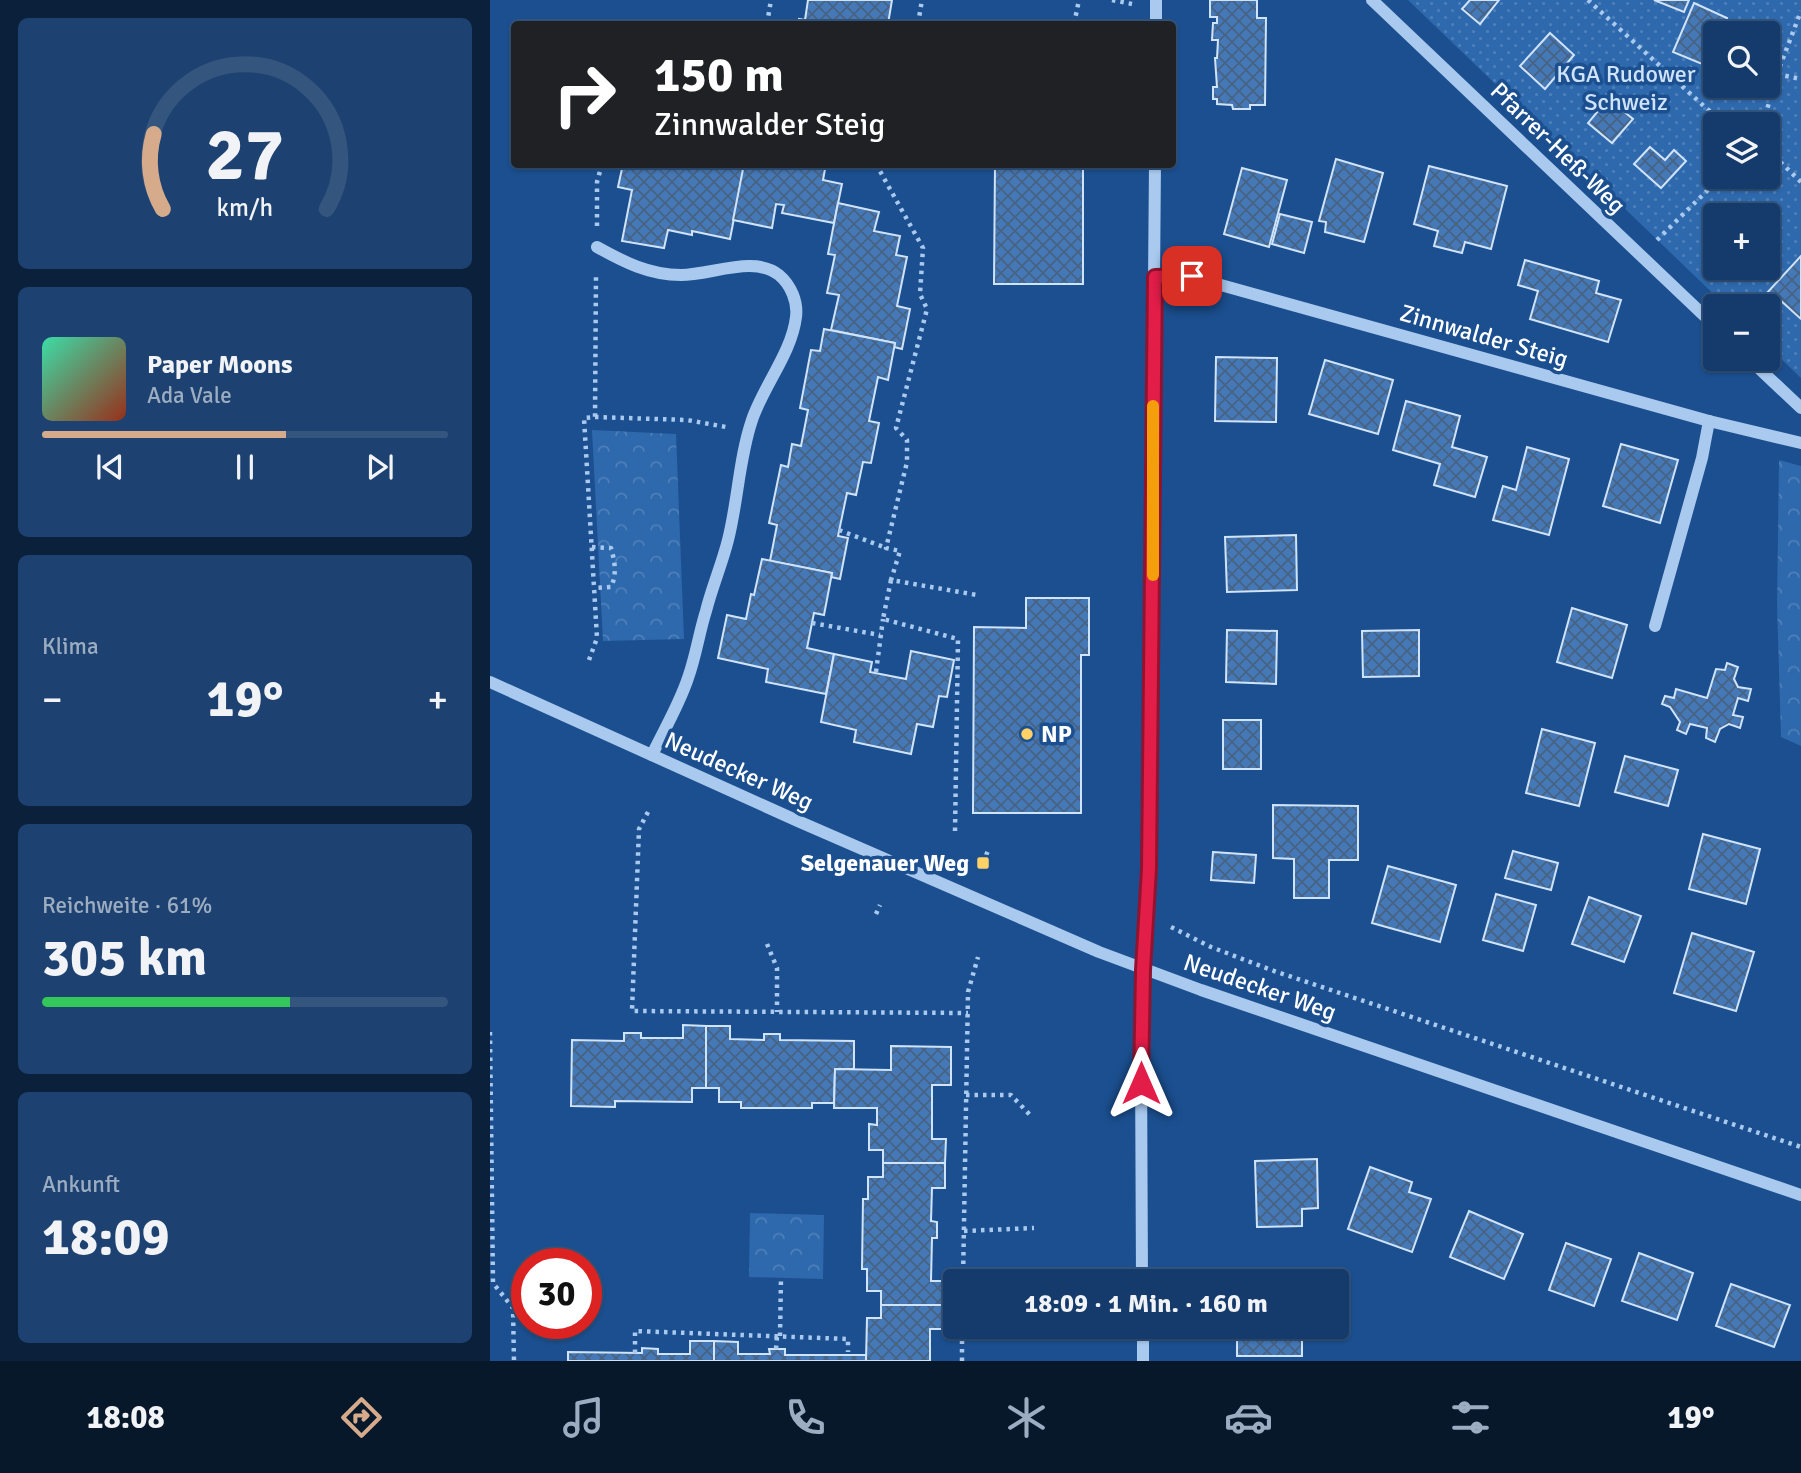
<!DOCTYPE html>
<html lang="de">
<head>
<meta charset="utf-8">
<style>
	:root { --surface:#143b6b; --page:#1d4271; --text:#f1f3f6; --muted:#9dadc1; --line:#33557e; --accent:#d6ab8b }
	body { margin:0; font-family:Signika,sans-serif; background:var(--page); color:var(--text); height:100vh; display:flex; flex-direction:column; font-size:26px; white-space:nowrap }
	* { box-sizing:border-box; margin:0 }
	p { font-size:23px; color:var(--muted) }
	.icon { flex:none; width:38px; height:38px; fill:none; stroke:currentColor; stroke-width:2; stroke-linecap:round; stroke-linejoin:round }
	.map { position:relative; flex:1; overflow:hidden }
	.sheet { display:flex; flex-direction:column; gap:18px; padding:18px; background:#0b203b; width:490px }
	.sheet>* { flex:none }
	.top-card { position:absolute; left:21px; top:21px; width:665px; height:147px; border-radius:7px; box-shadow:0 2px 5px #0004,0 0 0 2px var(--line); background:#202124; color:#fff; overflow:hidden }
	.fabs { position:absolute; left:1213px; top:21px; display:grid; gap:14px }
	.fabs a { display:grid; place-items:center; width:77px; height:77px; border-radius:7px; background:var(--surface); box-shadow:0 2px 5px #0004,0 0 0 2px var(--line); font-size:35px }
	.speed { position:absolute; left:21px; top:1248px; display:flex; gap:14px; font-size:35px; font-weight:700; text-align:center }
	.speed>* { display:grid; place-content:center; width:91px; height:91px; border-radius:50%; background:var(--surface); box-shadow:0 2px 5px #0004,0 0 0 2px var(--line); line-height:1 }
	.speed .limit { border:10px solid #d22; background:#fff; color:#111 }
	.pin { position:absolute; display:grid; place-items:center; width:60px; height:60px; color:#fff; margin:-30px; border-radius:14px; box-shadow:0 4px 10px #0006 }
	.me { position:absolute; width:77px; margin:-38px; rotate:0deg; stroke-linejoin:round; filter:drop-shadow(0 0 5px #0008) }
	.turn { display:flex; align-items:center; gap:24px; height:147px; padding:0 28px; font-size:32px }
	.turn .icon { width:91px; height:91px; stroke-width:2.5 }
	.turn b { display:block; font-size:49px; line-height:60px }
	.big { font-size:52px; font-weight:700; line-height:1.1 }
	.sheet .card { flex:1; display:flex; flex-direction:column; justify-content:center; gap:10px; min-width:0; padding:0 24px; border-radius:10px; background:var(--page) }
	.sheet .dial { align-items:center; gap:0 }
	.dial svg { height:182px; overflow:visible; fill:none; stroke:var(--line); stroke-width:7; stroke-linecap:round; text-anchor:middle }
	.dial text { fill:var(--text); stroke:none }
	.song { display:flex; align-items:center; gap:21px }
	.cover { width:84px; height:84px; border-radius:10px; background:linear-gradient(135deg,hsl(160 70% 55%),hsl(10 70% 35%)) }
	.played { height:7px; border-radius:4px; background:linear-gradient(90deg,var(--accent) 60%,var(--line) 60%) }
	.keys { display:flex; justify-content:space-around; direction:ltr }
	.heat { display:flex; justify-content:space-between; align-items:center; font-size:38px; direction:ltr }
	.charge { height:10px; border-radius:5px; background:linear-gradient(90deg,#34c759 61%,var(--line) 0) }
	.trip { position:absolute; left:453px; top:1269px; width:406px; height:70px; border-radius:7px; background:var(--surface); box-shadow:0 2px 5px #0004,0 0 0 2px var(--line); font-weight:700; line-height:70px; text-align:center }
	.tab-bar { display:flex; height:112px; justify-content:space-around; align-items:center; background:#08182b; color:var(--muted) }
	.tab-bar .icon { width:49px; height:49px }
	.tab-bar .on { color:var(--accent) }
	.tab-bar b { font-size:32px; color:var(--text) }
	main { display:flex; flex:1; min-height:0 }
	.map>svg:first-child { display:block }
</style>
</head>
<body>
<main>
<section class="sheet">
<div class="card dial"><svg viewBox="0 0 100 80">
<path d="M14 69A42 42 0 1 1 86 69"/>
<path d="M14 69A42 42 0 0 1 10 36" stroke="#d6ab8b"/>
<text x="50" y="56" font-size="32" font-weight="700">27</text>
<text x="50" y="72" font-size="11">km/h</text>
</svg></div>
<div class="card">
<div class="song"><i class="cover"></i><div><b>Paper Moons</b><p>Ada Vale</p></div></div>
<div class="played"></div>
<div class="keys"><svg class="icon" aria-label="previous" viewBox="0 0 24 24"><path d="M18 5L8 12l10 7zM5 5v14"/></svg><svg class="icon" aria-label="pause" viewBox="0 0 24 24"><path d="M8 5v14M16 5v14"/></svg><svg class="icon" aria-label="next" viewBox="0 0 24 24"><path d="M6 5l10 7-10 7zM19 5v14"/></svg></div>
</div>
<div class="card"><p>Klima</p>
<div class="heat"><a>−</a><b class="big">19°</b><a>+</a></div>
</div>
<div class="card"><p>Reichweite · 61%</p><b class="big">305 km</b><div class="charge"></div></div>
<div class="card"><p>Ankunft</p><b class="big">18:09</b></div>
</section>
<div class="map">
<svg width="1311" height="1361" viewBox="0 0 1311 1361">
	<defs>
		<pattern id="grass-dots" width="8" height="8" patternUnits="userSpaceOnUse" patternTransform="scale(1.75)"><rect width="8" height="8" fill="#2e69ad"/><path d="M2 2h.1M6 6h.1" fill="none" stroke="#4d80b9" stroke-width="1.8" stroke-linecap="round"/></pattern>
		<pattern id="forest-crowns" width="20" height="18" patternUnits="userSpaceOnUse" patternTransform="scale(1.75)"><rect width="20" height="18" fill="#2e69ad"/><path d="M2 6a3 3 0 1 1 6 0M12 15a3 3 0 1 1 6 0" fill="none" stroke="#4d80b9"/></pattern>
		<pattern id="building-cross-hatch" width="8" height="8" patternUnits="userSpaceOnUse" patternTransform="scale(1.75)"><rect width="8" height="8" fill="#4478b7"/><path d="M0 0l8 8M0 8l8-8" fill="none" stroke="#486282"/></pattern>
	</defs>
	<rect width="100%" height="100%" fill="#1b4f8f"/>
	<!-- grass -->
	<path fill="url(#grass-dots)" fill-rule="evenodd" d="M918,0H1311V378L1278,346V306H1236ZM1225,33H1278V86H1225ZM1225,124H1278V177H1225ZM1225,215H1278V268H1225Z"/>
	<!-- forest -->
	<g fill="url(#forest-crowns)">
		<polygon points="102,430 186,434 194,639 113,641"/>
		<polygon points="1289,460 1311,466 1311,746 1291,737 1287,605"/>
		<polygon points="260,1213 334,1215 333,1279 259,1277"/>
	</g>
	<!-- building -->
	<g fill="url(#building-cross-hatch)" stroke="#cfe3fa" stroke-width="2">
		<polygon points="318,0 402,0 398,24 308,24 309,19 315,20"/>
		<polygon points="720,0 767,0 767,18 776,18 775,105 760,105 760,109 743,109 742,105 727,104 727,99 723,99 723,87 727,87 725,58 727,58 728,40 722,40 723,23 727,23 727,17 720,17"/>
		<polygon points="980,0 1009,0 990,24 972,9"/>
		<polygon points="1164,0 1199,0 1194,12"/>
		<polygon points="1204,3 1237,18 1231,33 1225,33 1225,47 1217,66 1183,52"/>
		<polygon points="1060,33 1084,55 1055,89 1030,66"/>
		<polygon points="1118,99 1143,119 1122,143 1098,123"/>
		<polygon points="1160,147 1175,160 1184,150 1196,161 1171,188 1144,164"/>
		<polygon points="846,159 893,173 874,242 835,232 836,222 829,221"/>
		<polygon points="133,164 190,164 212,169 213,164 240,164 254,167 240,239 202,231 202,235 178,230 174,248 132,241 142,190 128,187"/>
		<polygon points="254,164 336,164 333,180 352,184 344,223 292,213 294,205 286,204 282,228 243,220"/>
		<polygon points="505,164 593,164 593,284 504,284"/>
		<polygon points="939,166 1017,186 1001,249 975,242 972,253 944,246 948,231 924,224"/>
		<polygon points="752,168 797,180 779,247 734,234"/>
		<polygon points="1259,202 1274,215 1248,215"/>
		<polygon points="348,203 389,212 384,231 410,236 406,255 417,257 407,306 420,309 412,349 404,347 405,343 341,330 349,295 337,293 345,255 338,254"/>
		<polygon points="790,214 822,222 814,253 782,244"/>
		<polygon points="1311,256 1311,319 1290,300 1278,313 1278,306 1265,306"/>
		<polygon points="1035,260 1109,281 1106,293 1131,300 1118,342 1040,319 1048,291 1028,285"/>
		<polygon points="334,329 405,343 398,380 388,377 379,421 389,423 381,463 373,462 366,495 357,493 348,536 358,538 350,579 341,577 342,573 280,561 287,525 279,523 291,465 298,467 302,444 311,446 318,410 310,408 321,350 330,351"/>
		<polygon points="726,357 787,358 786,422 725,421"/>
		<polygon points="835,360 903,380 888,434 819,414"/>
		<polygon points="916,401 970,416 962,447 997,457 985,497 944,485 950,464 903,450"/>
		<polygon points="1131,444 1188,460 1170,523 1113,506"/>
		<polygon points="1037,447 1079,459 1059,535 1003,520 1013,486 1026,490"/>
		<polygon points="806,535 807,590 737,592 735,537"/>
		<polygon points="272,559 342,573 334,615 324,613 317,648 344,654 336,694 276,682 278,669 228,658 237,615 256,619 261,594 264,595"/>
		<polygon points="536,598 599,598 599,655 591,655 591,813 483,813 484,627 536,628"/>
		<polygon points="1082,608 1137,625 1122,678 1067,662"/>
		<polygon points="737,630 787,631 786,684 736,682"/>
		<polygon points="929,630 929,676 873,677 872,631"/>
		<polygon points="421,651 464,660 457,697 449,696 443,727 427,724 421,754 364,742 366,730 331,722 344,654 382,662 380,672 416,679"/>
		<polygon points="1237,663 1248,667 1244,679 1248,687 1261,689 1258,701 1248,698 1243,715 1253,717 1250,728 1239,724 1230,729 1225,742 1216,738 1217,728 1200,724 1196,734 1187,730 1190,722 1180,707 1172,704 1175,696 1184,698 1186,689 1217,698 1226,669 1235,670"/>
		<rect x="733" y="720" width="38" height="49"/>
		<polygon points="1052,729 1105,743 1089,806 1036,793"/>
		<polygon points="1135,756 1188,770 1178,806 1125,792"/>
		<polygon points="783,805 868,806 868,860 839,860 839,898 804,898 804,859 783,858"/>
		<polygon points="1213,834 1270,849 1256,904 1199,889"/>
		<polygon points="1023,851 1068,863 1061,890 1015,878"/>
		<polygon points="723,852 766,855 764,883 721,880"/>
		<polygon points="898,866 966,885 950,942 882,923"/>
		<polygon points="1006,894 1046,905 1033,951 993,940"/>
		<polygon points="1099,897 1151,916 1134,962 1082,944"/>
		<polygon points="1202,933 1264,952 1246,1011 1184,993"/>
		<polygon points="193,1025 216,1026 216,1088 202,1088 202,1102 125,1101 125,1107 81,1106 82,1040 134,1041 134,1033 151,1033 151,1038 193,1038"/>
		<polygon points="216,1026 240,1026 240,1039 274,1040 274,1034 290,1034 290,1040 364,1041 364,1069 345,1069 344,1103 322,1103 322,1108 251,1108 251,1102 229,1102 229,1088 216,1088"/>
		<polygon points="401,1046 461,1047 461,1085 442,1085 442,1139 456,1139 455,1163 393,1163 393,1150 379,1150 379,1124 387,1125 387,1108 344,1108 345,1069 401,1070"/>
		<polygon points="827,1159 828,1208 812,1209 812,1226 767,1227 765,1161"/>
		<polygon points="393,1163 455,1163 455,1188 442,1188 441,1221 447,1222 447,1238 442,1238 441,1281 454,1281 453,1305 391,1305 391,1291 377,1291 377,1269 372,1269 373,1199 378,1199 378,1177 393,1177"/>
		<polygon points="880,1167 922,1182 919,1192 941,1199 922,1252 858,1229"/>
		<polygon points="979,1211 1033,1234 1014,1279 960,1257"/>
		<polygon points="1076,1243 1121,1259 1104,1306 1059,1290"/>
		<polygon points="1149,1253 1203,1273 1187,1320 1132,1301"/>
		<polygon points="1241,1284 1300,1305 1284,1347 1226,1326"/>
		<polygon points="391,1305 453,1305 454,1329 440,1329 440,1361 376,1361 377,1318 391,1318"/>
		<rect x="747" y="1326" width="65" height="30"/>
		<polygon points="200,1341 224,1341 224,1361 78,1361 78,1352 152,1353 152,1348 168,1349 168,1354 200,1354"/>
		<polygon points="224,1341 248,1342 248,1354 280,1354 279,1349 295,1349 295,1355 376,1355 376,1361 224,1361"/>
	</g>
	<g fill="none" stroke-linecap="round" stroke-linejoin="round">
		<!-- path -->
		<g stroke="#a9c9ee" stroke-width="4.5" stroke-dasharray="3.5 5" stroke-linecap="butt">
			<polyline points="622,0 642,4"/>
			<polyline points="1098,0 1217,109 1237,124"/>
			<polyline points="277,24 281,0"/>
			<polyline points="428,24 432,0"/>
			<polyline points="584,24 589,0"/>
			<polyline points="1287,74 1311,79"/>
			<polyline points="1273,124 1287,74 1311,11"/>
			<polyline points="1278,150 1311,182"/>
			<polyline points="386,164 433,248 430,294 437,309 406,428 417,440 417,462 396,548 410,551 401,580 487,595"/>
			<polyline points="107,226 107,182 112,164"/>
			<polyline points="1167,240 1231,177"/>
			<polyline points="105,417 197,420 236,427"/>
			<polyline points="349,530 396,548"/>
			<path d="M102,547L121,548C125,562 127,574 121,587L104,588"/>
			<polyline points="401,580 393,619 468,639 465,832"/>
			<polyline points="322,623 390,635"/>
			<polyline points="99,660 107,638 94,418 105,417 106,273"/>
			<polyline points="386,672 393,619"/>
			<polyline points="158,812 149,829 142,1011 478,1013"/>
			<polyline points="493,863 499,848"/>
			<polyline points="386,914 390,905"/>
			<polyline points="681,927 721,947 784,971 1311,1147"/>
			<polyline points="277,944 287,968 287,1012"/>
			<polyline points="0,1032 3,1283 23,1308 24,1361"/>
			<polyline points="476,1095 521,1095 541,1116"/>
			<polyline points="474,1231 544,1228"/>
			<polyline points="473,1281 478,992 488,957"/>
			<polyline points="290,1336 291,1278"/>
			<polyline points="286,1349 287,1336"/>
			<polyline points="145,1353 145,1331 358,1339 358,1352"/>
			<polyline points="472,1361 472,1326"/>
		</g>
		<!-- minor -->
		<g stroke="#a9c9ee" stroke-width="12">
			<polyline points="882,0 1225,326"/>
			<polyline points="666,24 666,0"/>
			<path d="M107,247C134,262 159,275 191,275C221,275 265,255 289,275C301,285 308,302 306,317C302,352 273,387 262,420C249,458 248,501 238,540C232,564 222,587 216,611C209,633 206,656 198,678C189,705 174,730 162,755"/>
			<polyline points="665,277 702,277 1219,421 1311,443"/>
			<polyline points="1259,359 1311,408"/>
			<polyline points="1165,626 1212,458 1219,421"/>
			<polyline points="0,682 310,822 609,952 711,990 1311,1195"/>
			<polyline points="652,1281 651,1058 659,869 665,164"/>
			<polyline points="653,1326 653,1361"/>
		</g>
	</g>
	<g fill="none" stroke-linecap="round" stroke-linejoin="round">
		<!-- route casing -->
		<g stroke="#92132f" stroke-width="18">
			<polyline id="route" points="651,1083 653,970 659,869 665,277 702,276"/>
		</g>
		<!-- route -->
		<use href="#route" stroke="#e11d48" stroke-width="12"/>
		<!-- slow -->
		<polyline stroke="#f59e0b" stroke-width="12" points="663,575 663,406"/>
	</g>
	<!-- markers -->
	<g fill="#ffd166" stroke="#1b4f8f" stroke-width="2.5">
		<circle cx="537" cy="734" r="7"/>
		<rect x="486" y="856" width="14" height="14" rx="3.5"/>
	</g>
	<g text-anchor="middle" stroke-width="7" stroke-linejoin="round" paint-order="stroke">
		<!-- park labels -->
		<g font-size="24" fill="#cfe3fa" stroke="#1b4f8f">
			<text x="1136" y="82">KGA Rudower<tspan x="1136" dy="28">Schweiz</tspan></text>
		</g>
		<!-- street labels -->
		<g font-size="24" fill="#fff" stroke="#1b4f8f">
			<text transform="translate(1068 148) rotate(44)" y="8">Pfarrer-Heß-Weg</text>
			<text transform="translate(994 336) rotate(16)" y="8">Zinnwalder Steig</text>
			<text transform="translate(249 771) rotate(24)" y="8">Neudecker Weg</text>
			<text transform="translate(770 987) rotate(19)" y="8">Neudecker Weg</text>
		</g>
		<!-- poi labels -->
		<g font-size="24" font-weight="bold" fill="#fff" stroke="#1b4f8f" text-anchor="start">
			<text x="551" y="742">NP</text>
			<text x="479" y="871" text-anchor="end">Selgenauer Weg</text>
		</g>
	</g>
</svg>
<div class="fabs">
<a><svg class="icon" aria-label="search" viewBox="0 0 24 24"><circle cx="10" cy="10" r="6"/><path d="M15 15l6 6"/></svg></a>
<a><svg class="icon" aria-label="layers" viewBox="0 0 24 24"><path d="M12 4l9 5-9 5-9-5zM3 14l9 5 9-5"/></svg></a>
<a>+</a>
<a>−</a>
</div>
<div class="speed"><div class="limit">30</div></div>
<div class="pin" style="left:702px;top:276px;background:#d93025"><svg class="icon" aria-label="arrive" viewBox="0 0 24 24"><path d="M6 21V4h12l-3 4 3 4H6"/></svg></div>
<svg class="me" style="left:651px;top:1083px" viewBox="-20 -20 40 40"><path d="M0-17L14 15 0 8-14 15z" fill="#e11d48" stroke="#fff" stroke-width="4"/></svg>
<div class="trip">18:09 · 1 Min. · 160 m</div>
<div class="top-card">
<div class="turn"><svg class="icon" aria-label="right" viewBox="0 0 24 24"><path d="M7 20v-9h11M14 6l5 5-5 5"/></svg><div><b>150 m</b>Zinnwalder Steig</div></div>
</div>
</div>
</main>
<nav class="tab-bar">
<b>18:08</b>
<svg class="icon on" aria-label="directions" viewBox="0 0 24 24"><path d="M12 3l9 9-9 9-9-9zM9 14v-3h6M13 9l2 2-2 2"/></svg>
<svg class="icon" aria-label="music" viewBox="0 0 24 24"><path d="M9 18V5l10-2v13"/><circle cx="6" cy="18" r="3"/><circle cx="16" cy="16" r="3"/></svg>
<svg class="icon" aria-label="phone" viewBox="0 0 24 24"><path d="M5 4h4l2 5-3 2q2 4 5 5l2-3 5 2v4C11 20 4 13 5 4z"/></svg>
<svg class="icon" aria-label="climate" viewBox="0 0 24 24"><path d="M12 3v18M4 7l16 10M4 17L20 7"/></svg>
<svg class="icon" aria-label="car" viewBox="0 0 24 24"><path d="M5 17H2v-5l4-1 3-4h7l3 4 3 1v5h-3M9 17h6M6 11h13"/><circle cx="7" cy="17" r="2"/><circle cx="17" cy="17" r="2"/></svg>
<svg class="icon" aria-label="filters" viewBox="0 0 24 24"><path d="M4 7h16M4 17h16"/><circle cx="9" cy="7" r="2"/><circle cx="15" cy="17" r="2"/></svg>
<b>19°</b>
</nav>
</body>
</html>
